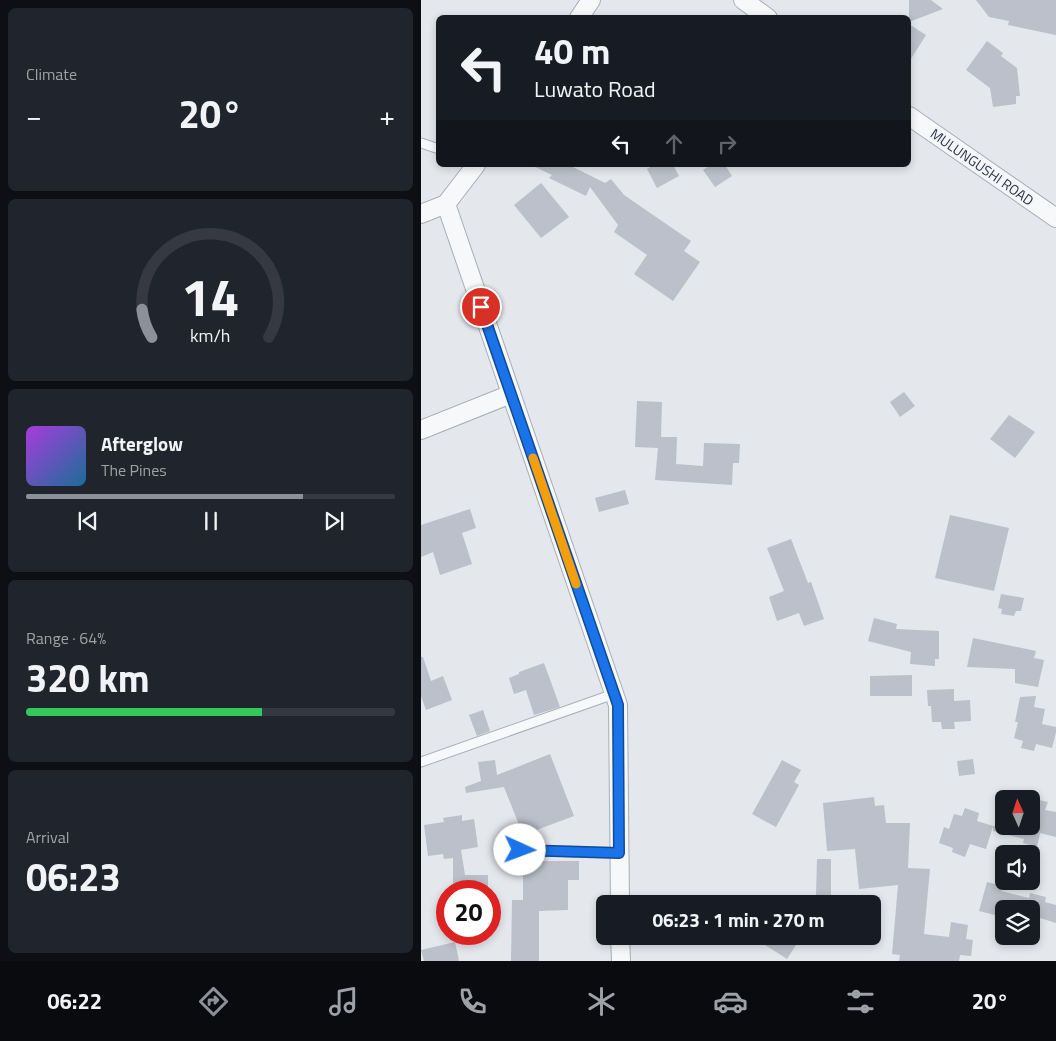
<!DOCTYPE html>
<html lang="en">
<head>
<meta charset="utf-8">
<style>
	:root { --surface:#171b24; --page:#20242c; --text:#f1f3f6; --muted:#9ea1a6; --line:#363941; --accent:#8c9099 }
	body { margin:0; font-family:"Titillium Web",sans-serif; background:var(--page); color:var(--text); height:100vh; display:flex; flex-direction:column; font-size:19px; white-space:nowrap }
	* { box-sizing:border-box; margin:0 }
	p { font-size:16px; color:var(--muted) }
	.icon { flex:none; width:28px; height:28px; fill:none; stroke:currentColor; stroke-width:2; stroke-linecap:round; stroke-linejoin:round }
	.map { position:relative; flex:1; overflow:hidden }
	.drawer { display:flex; flex-direction:column; gap:8px; padding:8px; background:#0d0f14; width:421px }
	.drawer>* { flex:none }
	.top-card { position:absolute; left:15px; top:15px; width:475px; height:152px; border-radius:8px; box-shadow:0 2px 8px #0003; background:#171b24; color:var(--text); overflow:hidden }
	.needle { width:32px; rotate:357deg }
	.buttons { position:absolute; left:574px; top:790px; display:grid; gap:10px }
	.buttons a { display:grid; place-items:center; width:45px; height:45px; border-radius:8px; background:var(--surface); box-shadow:0 2px 8px #0003; font-size:25px }
	.speed { position:absolute; left:15px; top:880px; display:flex; gap:10px; font-size:25px; font-weight:700; text-align:center }
	.speed>* { display:grid; place-content:center; width:65px; height:65px; border-radius:50%; background:var(--surface); box-shadow:0 2px 8px #0003; line-height:1 }
	.speed .limit { border:8px solid #d22; background:#fff; color:#111 }
	.pin { position:absolute; display:grid; place-items:center; width:42px; height:42px; color:#fff; margin:-21px; border:2px solid #fff; border-radius:50%; box-shadow:0 1px 5px #0007 }
	.me { position:absolute; width:55px; margin:-28px; rotate:92deg; stroke-linejoin:round; filter:drop-shadow(0 0 4px #0008) }
	.turn { display:flex; align-items:center; gap:18px; height:105px; padding:0 15px; font-size:22px }
	.turn .icon { width:65px; height:65px; stroke-width:2.5 }
	.turn b { display:block; font-size:35px; line-height:42px }
	.lanes { display:flex; align-items:center; height:48px; padding:0 15px; background:#0003; justify-content:center; gap:25px; direction:ltr }
	.lanes .off { opacity:.35 }
	.big { font-size:38px; font-weight:700; line-height:1.1 }
	.drawer .tile { flex:1; display:flex; flex-direction:column; justify-content:center; gap:8px; min-width:0; padding:0 18px; border-radius:8px; background:var(--page) }
	.drawer .dial { align-items:center; gap:0 }
	.dial svg { height:130px; overflow:visible; fill:none; stroke:var(--line); stroke-width:7; stroke-linecap:round; text-anchor:middle }
	.dial text { fill:var(--text); stroke:none }
	.song { display:flex; align-items:center; gap:15px }
	.cover { width:60px; height:60px; border-radius:8px; background:linear-gradient(135deg,hsl(280 70% 55%),hsl(200 70% 35%)) }
	.played { height:5px; border-radius:2px; background:linear-gradient(90deg,var(--accent) 75%,var(--line) 75%) }
	.keys { display:flex; justify-content:space-around; direction:ltr }
	.heat { display:flex; justify-content:space-between; align-items:center; font-size:28px; direction:ltr }
	.charge { height:8px; border-radius:4px; background:linear-gradient(90deg,#34c759 64%,var(--line) 0) }
	.trip { position:absolute; left:175px; top:895px; width:285px; height:50px; border-radius:8px; background:var(--surface); box-shadow:0 2px 8px #0003; font-weight:700; line-height:50px; text-align:center }
	.menu { display:flex; height:80px; justify-content:space-around; align-items:center; background:#090b0e; color:var(--muted) }
	.menu .icon { width:35px; height:35px }
	.menu .selected { color:var(--accent) }
	.menu b { font-size:22px; color:var(--text) }
	main { display:flex; flex:1; min-height:0 }
	.map>svg:first-child { display:block }
</style>
</head>
<body>
<main>
<section class="drawer">
<div class="tile"><p>Climate</p>
<div class="heat"><a>−</a><b class="big">20°</b><a>+</a></div>
</div>
<div class="tile dial"><svg viewBox="0 0 100 80">
<path d="M14 69A42 42 0 1 1 86 69"/>
<path d="M14 69A42 42 0 0 1 8 52" stroke="#8c9099"/>
<text x="50" y="56" font-size="32" font-weight="700">14</text>
<text x="50" y="72" font-size="11">km/h</text>
</svg></div>
<div class="tile">
<div class="song"><i class="cover"></i><div><b>Afterglow</b><p>The Pines</p></div></div>
<div class="played"></div>
<div class="keys"><svg class="icon" aria-label="previous" viewBox="0 0 24 24"><path d="M18 5L8 12l10 7zM5 5v14"/></svg><svg class="icon" aria-label="pause" viewBox="0 0 24 24"><path d="M8 5v14M16 5v14"/></svg><svg class="icon" aria-label="next" viewBox="0 0 24 24"><path d="M6 5l10 7-10 7zM19 5v14"/></svg></div>
</div>
<div class="tile"><p>Range · 64%</p><b class="big">320 km</b><div class="charge"></div></div>
<div class="tile"><p>Arrival</p><b class="big">06:23</b></div>
</section>
<div class="map">
<svg width="635" height="961" viewBox="0 0 635 961">
	<rect width="100%" height="100%" fill="#e4e7ec"/>
	<!-- building -->
	<g fill="#bbc0ca">
		<polygon points="488,0 510,0 522,9 488,22"/>
		<polygon points="555,0 635,0 635,35 587,25 588,21 568,17"/>
		<polygon points="488,24 505,35 488,62"/>
		<polygon points="566,41 582,53 580,56 596,68 599,96 595,96 595,104 572,107 569,88 545,70"/>
		<polygon points="110,165 148,165 184,183 190,179 203,195 270,241 263,251 279,262 252,301 213,274 226,255 193,232 197,225 169,187 165,196 128,178 131,175"/>
		<polygon points="233,165 252,165 258,176 236,188 226,169"/>
		<polygon points="290,165 304,165 311,176 294,187 282,170"/>
		<polygon points="120,183 148,217 120,238 93,205"/>
		<polygon points="483,392 494,406 479,417 469,402"/>
		<polygon points="216,401 241,402 240,437 256,437 255,464 282,466 283,443 319,444 318,463 312,463 311,485 234,480 237,448 214,447"/>
		<polygon points="588,415 614,432 594,458 569,439"/>
		<polygon points="204,490 208,504 178,512 174,498"/>
		<polygon points="49,509 55,528 41,533 51,564 19,575 12,552 0,557 0,525"/>
		<polygon points="529,515 588,528 573,591 514,578"/>
		<polygon points="370,539 387,583 390,582 403,619 383,626 378,613 356,621 348,597 363,591 346,548"/>
		<polygon points="580,594 603,598 600,611 595,611 593,616 580,614 581,609 577,608"/>
		<polygon points="453,618 476,624 475,629 518,631 518,659 514,659 514,666 489,664 490,652 447,641"/>
		<polygon points="552,638 615,651 613,658 623,660 617,687 594,683 594,669 546,667"/>
		<polygon points="0,657 2,657 10,681 22,676 31,700 5,710 0,696"/>
		<polygon points="123,663 139,707 113,715 105,690 93,694 88,678 98,674 98,672"/>
		<polygon points="491,675 491,696 449,696 449,676"/>
		<polygon points="533,689 533,701 549,700 550,721 533,722 534,729 521,729 520,722 511,722 510,706 507,706 506,690"/>
		<polygon points="615,696 613,707 624,709 621,724 635,727 635,732 631,748 615,744 613,751 600,748 602,741 593,738 597,722 594,722 599,697"/>
		<polygon points="62,710 69,731 56,736 48,715"/>
		<polygon points="129,754 153,816 102,835 83,787 45,793 44,787 60,781 57,762 74,760 76,775"/>
		<polygon points="552,759 554,774 538,776 536,761"/>
		<polygon points="361,760 380,770 373,782 378,785 355,827 331,814"/>
		<polygon points="453,797 454,806 463,805 465,823 489,823 487,868 509,869 503,934 528,937 530,922 547,925 545,939 552,940 550,956 539,955 538,961 478,961 479,955 471,954 477,885 438,889 434,849 406,851 402,803"/>
		<polygon points="610,798 627,802 624,810 635,812 635,837 619,833 616,847 602,843 603,839 572,831 572,826 610,826"/>
		<polygon points="544,808 558,813 556,821 572,826 565,849 549,844 544,857 531,852 532,848 518,843 523,827 528,829 533,814 541,816"/>
		<polygon points="41,815 41,821 53,819 57,847 40,850 44,875 67,875 67,891 32,891 32,858 23,859 22,854 7,856 3,825 23,822 22,818"/>
		<polygon points="396,859 410,859 410,895 395,895"/>
		<polygon points="102,861 158,861 158,880 147,880 147,910 118,911 118,961 90,961 91,900 102,900"/>
		<polygon points="566,882 582,886 580,891 608,898 609,893 625,897 624,902 635,905 635,923 619,918 614,936 610,935 610,909 576,908 574,915 558,911"/>
		<polygon points="330,936 378,936 373,944 375,945 366,959"/>
		<polygon points="34,942 38,961 3,961 0,950"/>
	</g>
	<g fill="none" stroke-linecap="round" stroke-linejoin="round">
		<!-- service casing -->
		<g stroke="#a9aeb7" stroke-width="11">
			<g id="service">
				<polyline points="0,143 18,149"/>
				<polyline points="0,762 193,694"/>
				<polyline points="80,850 198,853"/>
			</g>
		</g>
		<!-- minor casing -->
		<g stroke="#a9aeb7" stroke-width="20">
			<g id="minor">
				<polyline points="322,0 347,18"/>
				<polyline points="158,18 170,0"/>
				<polyline points="488,116 635,218"/>
				<polyline points="25,204 197,705 199,904"/>
				<polyline points="0,214 25,204 55,165"/>
				<polyline points="0,430 90,394"/>
				<polyline points="199,936 200,961"/>
			</g>
		</g>
		<!-- service -->
		<use href="#service" stroke="#f7f8fa" stroke-width="9"/>
		<!-- minor -->
		<use href="#minor" stroke="#f7f8fa" stroke-width="18"/>
	</g>
	<g fill="none" stroke-linecap="round" stroke-linejoin="round">
		<!-- route casing -->
		<g stroke="#114b97" stroke-width="12">
			<polyline id="route" points="60,307 197,705 198,853 99,850"/>
		</g>
		<!-- route -->
		<use href="#route" stroke="#1a73e8" stroke-width="9"/>
		<!-- slow -->
		<polyline stroke="#f59e0b" stroke-width="9" points="112,458 155,584"/>
	</g>
	<g text-anchor="middle" stroke-width="5" stroke-linejoin="round" paint-order="stroke">
		<!-- street labels -->
		<g font-size="14" fill="#2b3445" stroke="#f4f6f9">
			<text transform="translate(561 167) rotate(35)" y="5">MULUNGUSHI ROAD</text>
		</g>
	</g>
</svg>
<div class="buttons">
<a><svg class="needle" viewBox="-14 -14 28 28"><path d="M0-13l5 13h-10z" fill="#e53935"/><path d="M0 13l5-13h-10z" fill="#9ea1a6"/></svg></a>
<a><svg class="icon" aria-label="sound" viewBox="0 0 24 24"><path d="M4 9h4l5-4v14l-5-4H4zM17 9q2 3 0 6"/></svg></a>
<a><svg class="icon" aria-label="layers" viewBox="0 0 24 24"><path d="M12 4l9 5-9 5-9-5zM3 14l9 5 9-5"/></svg></a>
</div>
<div class="speed"><div class="limit">20</div></div>
<div class="pin" style="left:60px;top:307px;background:#d93025"><svg class="icon" aria-label="arrive" viewBox="0 0 24 24"><path d="M6 21V4h12l-3 4 3 4H6"/></svg></div>
<svg class="me" style="left:99px;top:850px" viewBox="-20 -20 40 40"><circle r="19" fill="#fff"/><path d="M0-13L10 11 0 6-10 11z" fill="#1a73e8"/></svg>
<div class="trip">06:23 · 1 min · 270 m</div>
<div class="top-card">
<div class="turn"><svg class="icon" aria-label="left" viewBox="0 0 24 24"><path d="M17 20v-9H6M10 6l-5 5 5 5"/></svg><div><b>40 m</b>Luwato Road</div></div>
<div class="lanes"><svg class="icon" aria-label="left" viewBox="0 0 24 24"><path d="M17 20v-9H6M10 6l-5 5 5 5"/></svg><svg class="icon off" aria-label="ahead" viewBox="0 0 24 24"><path d="M12 20V5M6 11l6-6 6 6"/></svg><svg class="icon off" aria-label="right" viewBox="0 0 24 24"><path d="M7 20v-9h11M14 6l5 5-5 5"/></svg></div>
</div>
</div>
</main>
<nav class="menu">
<b>06:22</b>
<svg class="icon selected" aria-label="directions" viewBox="0 0 24 24"><path d="M12 3l9 9-9 9-9-9zM9 14v-3h6M13 9l2 2-2 2"/></svg>
<svg class="icon" aria-label="music" viewBox="0 0 24 24"><path d="M9 18V5l10-2v13"/><circle cx="6" cy="18" r="3"/><circle cx="16" cy="16" r="3"/></svg>
<svg class="icon" aria-label="phone" viewBox="0 0 24 24"><path d="M5 4h4l2 5-3 2q2 4 5 5l2-3 5 2v4C11 20 4 13 5 4z"/></svg>
<svg class="icon" aria-label="climate" viewBox="0 0 24 24"><path d="M12 3v18M4 7l16 10M4 17L20 7"/></svg>
<svg class="icon" aria-label="car" viewBox="0 0 24 24"><path d="M5 17H2v-5l4-1 3-4h7l3 4 3 1v5h-3M9 17h6M6 11h13"/><circle cx="7" cy="17" r="2"/><circle cx="17" cy="17" r="2"/></svg>
<svg class="icon" aria-label="filters" viewBox="0 0 24 24"><path d="M4 7h16M4 17h16"/><circle cx="9" cy="7" r="2"/><circle cx="15" cy="17" r="2"/></svg>
<b>20°</b>
</nav>
</body>
</html>
